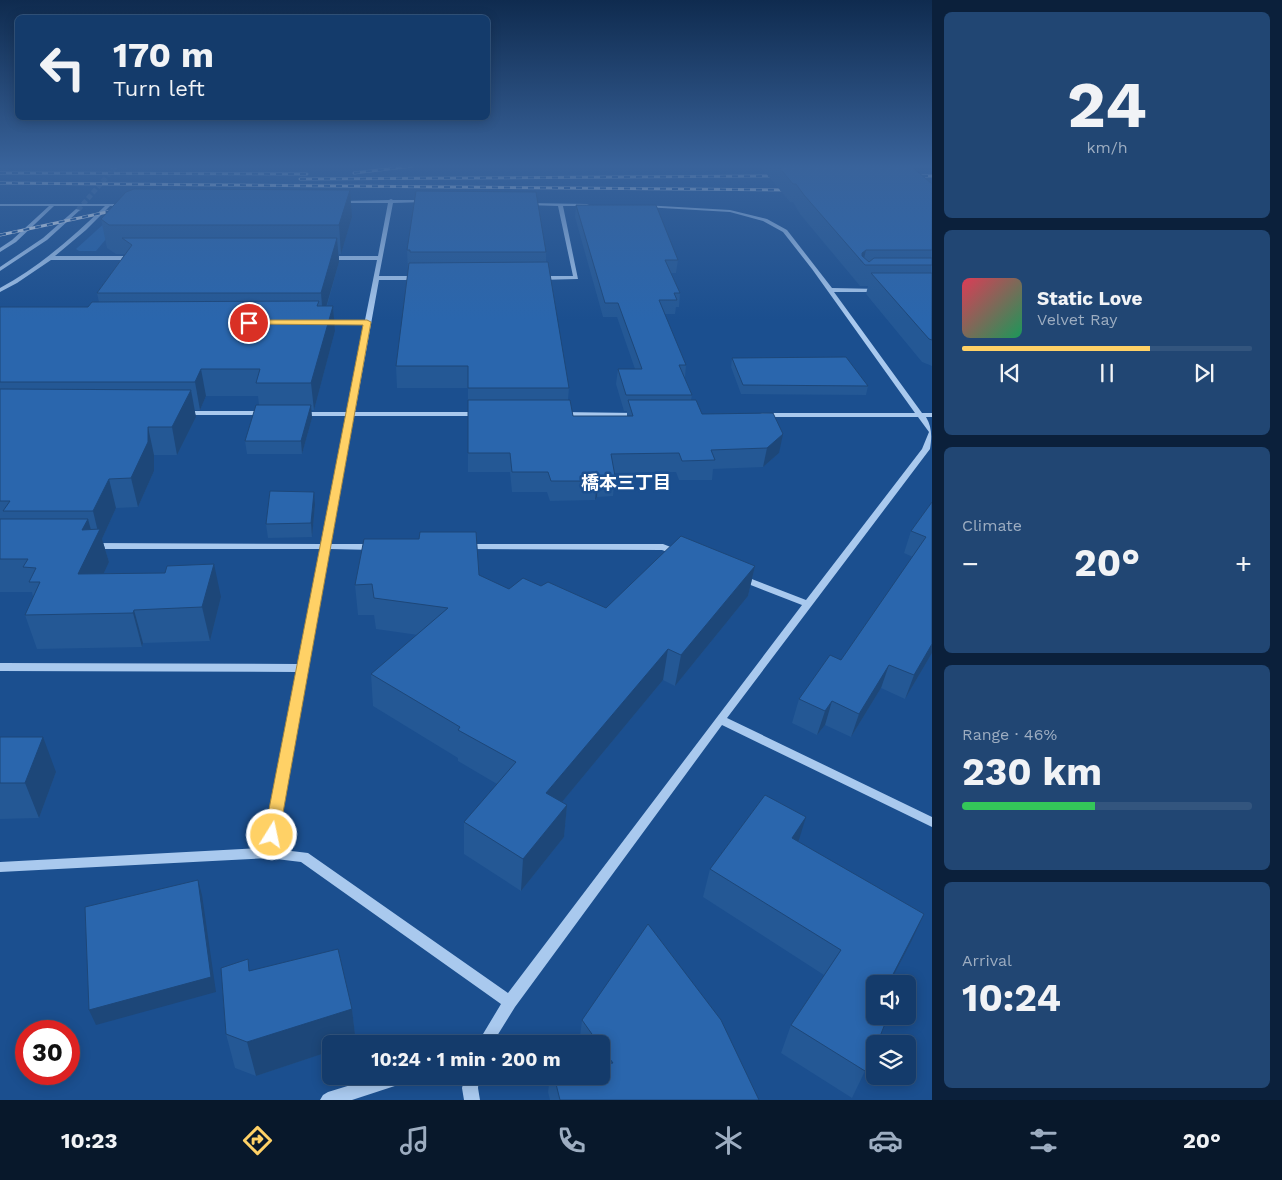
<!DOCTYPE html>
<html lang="en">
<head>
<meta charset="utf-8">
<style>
	:root { --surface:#143b6b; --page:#214673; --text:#f1f3f6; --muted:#9dadc1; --line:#33557e; --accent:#ffd166 }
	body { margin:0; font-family:"Work Sans","Noto Sans JP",sans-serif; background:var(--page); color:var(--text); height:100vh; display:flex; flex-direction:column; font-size:19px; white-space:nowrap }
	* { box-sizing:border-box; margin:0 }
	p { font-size:16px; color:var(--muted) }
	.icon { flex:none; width:28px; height:28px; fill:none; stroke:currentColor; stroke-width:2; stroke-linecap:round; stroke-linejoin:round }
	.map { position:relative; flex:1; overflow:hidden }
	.sheet { display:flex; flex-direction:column; gap:12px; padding:12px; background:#0b203b; width:350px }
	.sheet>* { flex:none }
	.guide { position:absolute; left:15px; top:15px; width:475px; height:105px; border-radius:8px; box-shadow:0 2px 12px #0003,0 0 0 1px var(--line); background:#143b6b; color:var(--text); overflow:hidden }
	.fabs { position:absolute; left:866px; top:975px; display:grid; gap:10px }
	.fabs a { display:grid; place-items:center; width:50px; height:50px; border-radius:8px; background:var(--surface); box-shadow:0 2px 12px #0003,0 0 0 1px var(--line); font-size:25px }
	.speed { position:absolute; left:15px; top:1020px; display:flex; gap:10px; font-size:25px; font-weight:700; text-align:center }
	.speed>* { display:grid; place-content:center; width:65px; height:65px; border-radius:50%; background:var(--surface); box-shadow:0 2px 12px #0003,0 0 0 1px var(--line); line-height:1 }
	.speed .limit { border:8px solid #d22; background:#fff; color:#111 }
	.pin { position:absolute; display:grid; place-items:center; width:42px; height:42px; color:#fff; margin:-21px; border:2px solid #fff; border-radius:50%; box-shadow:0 1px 5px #0007 }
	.me { position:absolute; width:55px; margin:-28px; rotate:10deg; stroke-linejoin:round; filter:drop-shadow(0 0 4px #0008) }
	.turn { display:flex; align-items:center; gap:18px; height:105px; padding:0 15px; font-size:22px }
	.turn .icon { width:65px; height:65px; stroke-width:2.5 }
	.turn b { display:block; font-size:35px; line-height:42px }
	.big { font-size:38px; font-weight:700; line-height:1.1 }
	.sheet .tile { flex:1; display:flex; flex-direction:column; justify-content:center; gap:8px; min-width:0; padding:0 18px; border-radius:8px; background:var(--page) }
	.sheet .dial { align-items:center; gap:0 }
	.dial b { font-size:65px; line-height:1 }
	.song { display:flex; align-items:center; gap:15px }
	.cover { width:60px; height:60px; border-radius:8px; background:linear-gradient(135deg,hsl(350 70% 55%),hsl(150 70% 35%)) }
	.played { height:5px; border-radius:2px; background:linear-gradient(90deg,var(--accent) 65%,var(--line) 65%) }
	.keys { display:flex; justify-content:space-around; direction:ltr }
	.heat { display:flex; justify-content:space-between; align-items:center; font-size:28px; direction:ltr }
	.charge { height:8px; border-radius:4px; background:linear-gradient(90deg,#34c759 46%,var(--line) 0) }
	.trip { position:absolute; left:322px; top:1035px; width:288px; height:50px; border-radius:8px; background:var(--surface); box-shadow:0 2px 12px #0003,0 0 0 1px var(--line); font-weight:700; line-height:50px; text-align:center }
	.menu { display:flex; height:80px; justify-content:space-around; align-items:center; background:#08182b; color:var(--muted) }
	.menu .icon { width:35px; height:35px }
	.menu .active { color:var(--accent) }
	.menu b { font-size:22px; color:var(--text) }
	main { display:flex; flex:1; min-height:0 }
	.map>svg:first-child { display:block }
</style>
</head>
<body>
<main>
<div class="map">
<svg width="932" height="1100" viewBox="0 0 932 1100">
	<rect width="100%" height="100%" fill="#1b4f8f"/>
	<!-- green -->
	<polygon fill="#2461a8" points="108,220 122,220 96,251 79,251 76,249"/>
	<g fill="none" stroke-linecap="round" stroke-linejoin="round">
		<!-- minor-tunnel -->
		<polyline stroke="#3d69a0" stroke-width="5" stroke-dasharray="5 2.5" stroke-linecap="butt" points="78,210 116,166"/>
		<!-- minor -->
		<g fill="#a9c9ee" fill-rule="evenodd">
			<path d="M391,199L393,200H425L427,201L425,202L393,203L379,276H418L421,278L418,280H379L355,412H479L483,414L479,416H354L331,544H374L378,547L374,550L330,549L275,849L308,853L508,993L802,605L738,580L736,578L738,576H744L806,600L922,449L929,432L918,417H759L758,415L762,413H915L812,269L783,232L763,221L730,212L645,207H643V205L730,210L767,219L787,230L832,288L881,289L882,290L879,292H834L922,413H932V417H926C932,427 932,437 930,449L727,718L932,817V827L722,725L515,1007L492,1044H477L501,1004L301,862L268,858L0,872V862L263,848L297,672L0,671V663L298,664L321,549H92L88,546L92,543L322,544L347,416H300L296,414L300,412H348L365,324L322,325L319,323L322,321L365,320L377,260H328L325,258L328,256H378L388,203H341L339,202L341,201L389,200Z"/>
			<polygon points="526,203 587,204 589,205 587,206 563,206 578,279 539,280 536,278 539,276 573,276 558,206 528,205 526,204"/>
			<path d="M0,204H127V205L125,206H110L86,230L55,256H133L136,258L133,260H51L17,283L0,292V288C40,266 72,238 105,206H54L16,242L0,252V248L12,240L49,206H0Z"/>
			<polygon points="76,209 80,210 47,240 0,271 0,267 43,238"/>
			<polygon points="182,411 264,411 268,413 264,415 182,415"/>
			<polygon points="559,412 637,413 641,415 637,417 562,416 559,416"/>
			<polygon points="467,544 663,544 681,551 682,553 678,556 662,550 464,549 463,547 464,545"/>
			<polygon points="380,1076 411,1076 409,1081 404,1083 352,1100 320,1100 323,1095 328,1092"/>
			<polygon points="465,1076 479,1076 478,1088 480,1100 464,1100 462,1088"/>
		</g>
		<!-- rail casing -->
		<g stroke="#fff" stroke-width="3">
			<g id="rail">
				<polyline points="0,173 307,174"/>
				<polyline points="354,173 413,166"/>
				<polyline points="910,176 932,176"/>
				<polyline points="300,179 782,176"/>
				<polyline points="0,183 795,190"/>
				<polyline points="0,235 121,209"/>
			</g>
		</g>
		<!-- rail -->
		<use href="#rail" stroke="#1b4f8f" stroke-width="2" stroke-dasharray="6" stroke-linecap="butt"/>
	</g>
	<!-- wall -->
	<g fill="#245895">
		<polygon points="0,166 16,166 10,171 0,171"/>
		<polygon points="760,166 911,166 932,184 932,366 922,362 866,294 868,286 860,286 800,214 793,202 790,202"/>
		<polygon points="576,205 678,260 676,273 671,273 680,293 679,307 676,307 675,314 665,314 686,365 685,378 692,395 691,400 702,414 779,453 763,467 713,469 712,480 679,480 676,472 615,473 615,476 613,496 597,497 595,500 550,501 547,492 512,492 510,472 468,472 468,388 397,388 396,366 408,271 407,250 546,252 546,262 569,388 568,400 573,416 627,416 627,411 624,411 616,384 618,369 635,369 617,317 603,317 575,217"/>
		<polygon points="352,217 341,254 339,254 339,262 327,306 333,306 335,331 314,410 311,410 312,418 302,454 247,454 245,441 259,405 258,396 206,396 200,410 194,410 196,417 177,455 154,455 154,471 138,507 116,508 102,539 109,562 103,574 221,597 210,641 143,643 142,647 37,649 25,615 33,597 32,592 0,592 0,307 88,307 99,302 97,293 125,254 116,254 107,248 101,219"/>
		<polygon points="732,358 868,386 866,395 741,394 731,367"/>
		<polygon points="932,502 932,653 905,699 881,688 851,737 825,725 817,735 792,723 799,699 841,660 913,557 904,553 911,531"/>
		<polygon points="315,505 312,537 268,538 266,524"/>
		<polygon points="755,566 748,596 675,686 663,680 562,802 567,805 564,837 521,891 464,854 464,822 497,784 458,761 458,758 373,706 371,674 418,635 376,629 374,615 358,615 355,585 479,575 509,589 541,586 606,608"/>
		<polygon points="0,737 56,772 39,818 0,819"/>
		<polygon points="798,842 911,942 875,984 865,1071 852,1098 781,1053 791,1025 824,975 703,897 710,869"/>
		<polygon points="251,971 352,1009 356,1043 354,1044 331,1044 331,1051 256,1076 235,1068 226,1034"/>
		<polygon points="582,1020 759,1100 550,1100 548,1092 550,1076 601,1076 601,1044 579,1044"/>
	</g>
	<!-- shaded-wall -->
	<g fill="#1d4779">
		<polygon points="9,166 16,166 10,171"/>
		<polygon points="350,190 352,217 341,254 339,225"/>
		<polygon points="337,238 339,262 323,318 321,293"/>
		<polygon points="866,250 863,263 860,260 862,253"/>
		<polygon points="333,306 335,331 314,410 311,383"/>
		<polygon points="201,369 206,396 200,410 195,382"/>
		<polygon points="191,390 196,417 177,455 172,427"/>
		<polygon points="311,405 312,418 302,454 301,441"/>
		<polygon points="148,427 154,455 154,471 138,507 131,478"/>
		<polygon points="783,434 779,453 763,467 767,448"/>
		<polygon points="598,477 597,497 595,500 597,481"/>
		<polygon points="109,479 116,508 102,539 109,562 88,607 78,574 82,530 88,519 94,541 98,532 93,511"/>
		<polygon points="314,492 315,505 312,537 311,523"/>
		<polygon points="214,564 221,597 210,641 202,607"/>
		<polygon points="755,566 748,596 675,686 681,655"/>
		<polygon points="134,610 143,643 142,647 133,613"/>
		<polygon points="932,644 932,653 905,699 914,675"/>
		<polygon points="668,649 663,680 543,825 546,793"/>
		<polygon points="889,665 881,688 851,737 859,714"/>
		<polygon points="832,701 825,725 817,735 825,711"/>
		<polygon points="43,737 56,772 39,818 25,783"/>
		<polygon points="567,805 564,837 521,891 523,859"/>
		<polygon points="806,817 797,846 792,838"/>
		<polygon points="198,880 202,895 216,992 96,1025 89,1010"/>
		<polygon points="924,914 911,942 889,984 888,984"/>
		<polygon points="352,1009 356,1043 354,1044 331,1044 331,1051 256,1076 247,1042"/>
	</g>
	<!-- building -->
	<g fill="#2a66ad" stroke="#1d4779">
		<polygon points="778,166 911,166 932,184 932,250 866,250 862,253 862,256 869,262 874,258 932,258 932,265 865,265 804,195 796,184 793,184"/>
		<polygon points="134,189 350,190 339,225 109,225 101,219 126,192"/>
		<polygon points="416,191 536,192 546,252 410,252 410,250 407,250"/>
		<polygon points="576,205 656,205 678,260 665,260 680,293 674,293 677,300 659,300 686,365 679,365 692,395 626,395 618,369 642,369 618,303 605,303"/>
		<polygon points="122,238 337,238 321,293 97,293 132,245"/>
		<polygon points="548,262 569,388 468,388 468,366 396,366 409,263"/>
		<polygon points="871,273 932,273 932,340 929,339"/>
		<polygon points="319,301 317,306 333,306 311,383 256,383 260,369 201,369 195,382 0,382 0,307 88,307 92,302"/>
		<polygon points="846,357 868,386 743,385 732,358"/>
		<polygon points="0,389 191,390 172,427 148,427 148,442 131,478 109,479 93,511 3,511 10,501 0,501"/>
		<polygon points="468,400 570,400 573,416 633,416 628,400 696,400 702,414 773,413 783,434 767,448 711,450 715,460 682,461 679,453 611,454 615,476 598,477 597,481 551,481 548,472 512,472 510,453 468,453"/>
		<polygon points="256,405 311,405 301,441 245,441"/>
		<polygon points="270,491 314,492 311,523 266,524"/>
		<polygon points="932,502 932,644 914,675 889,665 859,714 832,701 825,711 799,699 830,655 841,660 926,537 911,531"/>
		<polygon points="0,519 88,519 82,530 100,529 78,574 165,573 167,566 214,564 202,607 134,610 133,613 25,615 40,582 29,582 36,568 23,567 28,559 0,559"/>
		<polygon points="420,532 476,532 479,575 509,589 523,578 541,586 548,582 606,608 681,536 755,566 681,655 668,649 546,793 567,805 523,859 464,822 516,762 458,730 460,727 371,674 448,608 374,598 372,584 355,585 364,539 419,539"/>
		<polygon points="0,737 43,737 25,783 0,783"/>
		<polygon points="765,795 806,817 792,838 924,914 888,984 875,984 875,1016 888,1016 877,1044 875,1044 875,1048 865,1071 791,1025 841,950 710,869"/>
		<polygon points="198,880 211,977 89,1010 85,907"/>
		<polygon points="648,924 721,1020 759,1100 560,1100 554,1076 601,1076 601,1064 613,1063 601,1047 601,1044 599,1044 582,1020"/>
		<polygon points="338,949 352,1009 247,1042 226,1034 221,968 248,959 249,971"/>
	</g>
	<!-- sky -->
	<linearGradient id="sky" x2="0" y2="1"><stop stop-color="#0f2b4f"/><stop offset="0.52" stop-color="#39639b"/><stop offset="1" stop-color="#39639b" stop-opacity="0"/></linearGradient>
	<rect width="932" height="320" fill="url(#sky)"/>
	<!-- route -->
	<polygon fill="#ffd166" stroke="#a68842" points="249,320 367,320 371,322 279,835 277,839 272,841 266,839 264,835 363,325 246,324 245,323"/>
	<g text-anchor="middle" stroke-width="5" stroke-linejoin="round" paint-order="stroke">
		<!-- neighbourhood labels -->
		<g font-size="18" font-weight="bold" fill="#fff" stroke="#1b4f8f">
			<text x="626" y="489">橋本三丁目</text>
		</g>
	</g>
</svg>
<div class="fabs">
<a><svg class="icon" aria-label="sound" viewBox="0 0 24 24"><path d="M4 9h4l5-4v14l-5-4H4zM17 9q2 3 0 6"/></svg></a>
<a><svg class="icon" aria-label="layers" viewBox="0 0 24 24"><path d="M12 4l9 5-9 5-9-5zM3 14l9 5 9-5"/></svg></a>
</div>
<div class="speed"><div class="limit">30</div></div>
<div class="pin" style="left:249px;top:323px;background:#d93025"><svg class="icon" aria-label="arrive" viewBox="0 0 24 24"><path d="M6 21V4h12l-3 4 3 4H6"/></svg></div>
<svg class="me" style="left:272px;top:835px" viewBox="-20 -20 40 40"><circle r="17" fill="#ffd166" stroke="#fff" stroke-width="3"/><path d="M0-11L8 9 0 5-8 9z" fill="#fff"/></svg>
<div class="trip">10:24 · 1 min · 200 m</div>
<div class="guide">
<div class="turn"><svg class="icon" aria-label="left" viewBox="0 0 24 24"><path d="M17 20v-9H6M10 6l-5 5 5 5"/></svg><div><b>170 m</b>Turn left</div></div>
</div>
</div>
<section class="sheet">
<div class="tile dial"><b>24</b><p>km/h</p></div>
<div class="tile">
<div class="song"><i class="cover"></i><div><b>Static Love</b><p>Velvet Ray</p></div></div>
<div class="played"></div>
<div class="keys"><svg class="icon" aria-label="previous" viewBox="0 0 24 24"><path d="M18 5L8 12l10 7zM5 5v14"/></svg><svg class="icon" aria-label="pause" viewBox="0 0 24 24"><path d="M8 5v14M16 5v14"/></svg><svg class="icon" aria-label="next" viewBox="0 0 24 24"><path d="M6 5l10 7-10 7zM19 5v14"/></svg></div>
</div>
<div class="tile"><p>Climate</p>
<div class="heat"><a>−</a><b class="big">20°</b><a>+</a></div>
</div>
<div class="tile"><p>Range · 46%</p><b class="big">230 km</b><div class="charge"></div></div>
<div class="tile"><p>Arrival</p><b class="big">10:24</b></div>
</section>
</main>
<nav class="menu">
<b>10:23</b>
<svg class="icon active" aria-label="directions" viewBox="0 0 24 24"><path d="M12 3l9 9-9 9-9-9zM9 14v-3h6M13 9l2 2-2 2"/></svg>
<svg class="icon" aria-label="music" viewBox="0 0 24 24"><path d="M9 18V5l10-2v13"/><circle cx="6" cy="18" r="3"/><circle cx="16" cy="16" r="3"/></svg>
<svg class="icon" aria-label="phone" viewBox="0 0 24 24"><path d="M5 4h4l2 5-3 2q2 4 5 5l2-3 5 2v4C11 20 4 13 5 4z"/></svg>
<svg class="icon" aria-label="climate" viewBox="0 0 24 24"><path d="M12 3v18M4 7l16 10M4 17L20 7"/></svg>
<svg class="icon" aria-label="car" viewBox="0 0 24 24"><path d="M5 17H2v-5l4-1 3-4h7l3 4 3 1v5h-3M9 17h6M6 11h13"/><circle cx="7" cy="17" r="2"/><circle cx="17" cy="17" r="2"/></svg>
<svg class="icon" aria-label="filters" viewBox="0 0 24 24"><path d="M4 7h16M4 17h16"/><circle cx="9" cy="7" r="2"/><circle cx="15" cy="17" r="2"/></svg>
<b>20°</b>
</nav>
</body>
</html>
